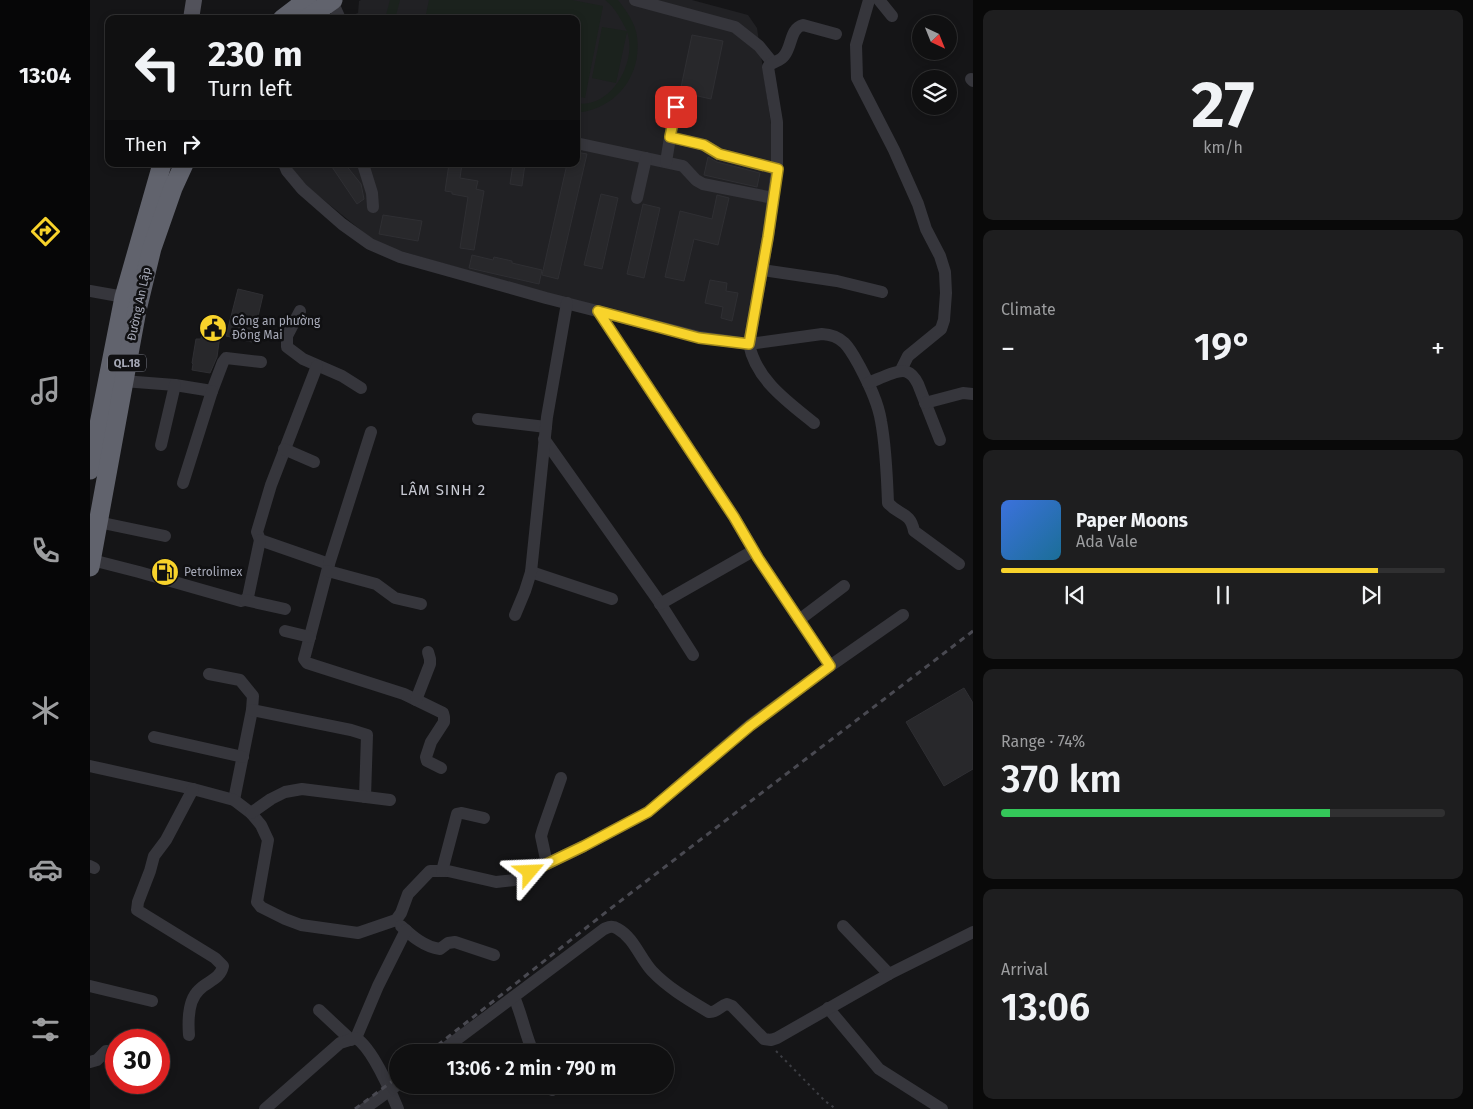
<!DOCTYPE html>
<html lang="en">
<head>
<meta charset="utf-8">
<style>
	:root { --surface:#101011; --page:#1e1e1f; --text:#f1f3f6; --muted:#9c9d9f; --line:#303031; --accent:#f8d32b }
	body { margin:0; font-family:"Fira Sans",sans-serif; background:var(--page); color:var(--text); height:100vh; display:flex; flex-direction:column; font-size:19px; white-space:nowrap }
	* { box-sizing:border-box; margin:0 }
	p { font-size:16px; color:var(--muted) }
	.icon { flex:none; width:28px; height:28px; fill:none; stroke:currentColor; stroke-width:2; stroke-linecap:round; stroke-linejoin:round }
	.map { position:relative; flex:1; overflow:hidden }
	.side { display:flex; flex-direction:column; gap:10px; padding:10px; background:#090909; width:500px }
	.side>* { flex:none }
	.hud { position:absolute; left:15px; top:15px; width:475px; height:152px; border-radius:10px; box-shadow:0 2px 8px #0003,0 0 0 1px var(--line); background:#101011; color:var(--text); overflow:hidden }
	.needle { width:32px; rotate:137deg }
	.tools { position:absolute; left:822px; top:15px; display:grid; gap:10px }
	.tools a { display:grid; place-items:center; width:45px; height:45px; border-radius:50%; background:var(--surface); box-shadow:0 2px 8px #0003,0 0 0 1px var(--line); font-size:25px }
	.speed { position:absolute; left:15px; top:1029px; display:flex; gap:10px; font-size:25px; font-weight:700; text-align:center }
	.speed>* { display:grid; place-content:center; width:65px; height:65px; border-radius:50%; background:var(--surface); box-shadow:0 2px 8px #0003,0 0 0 1px var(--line); line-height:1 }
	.speed .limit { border:8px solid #d22; background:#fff; color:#111 }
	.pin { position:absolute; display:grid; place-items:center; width:42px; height:42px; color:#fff; margin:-21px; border-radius:10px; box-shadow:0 2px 8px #0006 }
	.me { position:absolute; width:55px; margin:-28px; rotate:64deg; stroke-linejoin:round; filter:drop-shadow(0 0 4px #0008) }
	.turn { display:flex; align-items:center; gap:18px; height:105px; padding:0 20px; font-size:22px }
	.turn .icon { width:65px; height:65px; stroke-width:2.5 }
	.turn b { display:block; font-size:35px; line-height:42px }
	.then { display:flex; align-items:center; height:48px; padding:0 20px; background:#0003; gap:10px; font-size:19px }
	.big { font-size:38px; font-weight:600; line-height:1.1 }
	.side .card { flex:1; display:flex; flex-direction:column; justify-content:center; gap:8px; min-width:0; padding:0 18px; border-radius:10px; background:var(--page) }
	.side .dial { align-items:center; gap:0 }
	.dial b { font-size:65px; line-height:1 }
	.song { display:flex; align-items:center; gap:15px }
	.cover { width:60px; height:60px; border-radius:8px; background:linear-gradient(135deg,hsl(220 70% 55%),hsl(200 70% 35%)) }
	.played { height:5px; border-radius:2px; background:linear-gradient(90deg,var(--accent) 85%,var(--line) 85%) }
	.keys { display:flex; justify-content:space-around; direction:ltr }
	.heat { display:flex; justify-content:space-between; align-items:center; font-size:28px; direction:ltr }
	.charge { height:8px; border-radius:4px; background:linear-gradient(90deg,#34c759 74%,var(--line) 0) }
	.trip { position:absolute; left:299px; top:1044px; width:285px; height:50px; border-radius:25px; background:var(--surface); box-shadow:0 2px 8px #0003,0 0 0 1px var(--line); font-weight:600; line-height:50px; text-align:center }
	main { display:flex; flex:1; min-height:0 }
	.tabs { display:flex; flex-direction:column; width:90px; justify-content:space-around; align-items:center; background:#060607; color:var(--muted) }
	.tabs .icon { width:35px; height:35px }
	.tabs .active { color:var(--accent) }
	.tabs b { font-size:22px; color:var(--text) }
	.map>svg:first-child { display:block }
</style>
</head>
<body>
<main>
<nav class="tabs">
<b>13:04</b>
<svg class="icon active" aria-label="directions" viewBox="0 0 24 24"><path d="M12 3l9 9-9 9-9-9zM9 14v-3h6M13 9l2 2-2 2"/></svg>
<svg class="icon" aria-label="music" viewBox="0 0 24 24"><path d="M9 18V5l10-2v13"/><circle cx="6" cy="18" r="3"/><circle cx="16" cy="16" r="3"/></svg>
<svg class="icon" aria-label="phone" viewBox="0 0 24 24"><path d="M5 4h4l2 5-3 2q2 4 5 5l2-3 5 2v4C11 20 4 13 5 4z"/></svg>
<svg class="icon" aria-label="climate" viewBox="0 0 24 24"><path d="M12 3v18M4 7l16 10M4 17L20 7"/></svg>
<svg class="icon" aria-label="car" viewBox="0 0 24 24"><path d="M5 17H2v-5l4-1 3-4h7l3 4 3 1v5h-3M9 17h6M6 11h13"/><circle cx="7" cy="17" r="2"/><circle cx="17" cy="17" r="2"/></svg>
<svg class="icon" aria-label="filters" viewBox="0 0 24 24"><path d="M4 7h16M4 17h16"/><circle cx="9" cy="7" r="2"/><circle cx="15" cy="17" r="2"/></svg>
</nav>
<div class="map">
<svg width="883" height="1109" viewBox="0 0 883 1109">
	<rect width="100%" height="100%" fill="#151517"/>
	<!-- built -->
	<polygon fill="#212124" points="271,0 602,0 658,15 667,28 682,131 681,195 654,344 497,305 297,247 278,236 209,180 201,170 201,164 486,164 486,19 250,19 268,13 269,1"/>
	<!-- green -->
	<g fill="#1b221d">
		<polygon points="300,0 310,0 305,19 295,19"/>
		<polygon points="339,0 482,0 513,6 495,98 486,96 486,19 335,19"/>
		<path d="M515,0H528C536,10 546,24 547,37C551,67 536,95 509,107C501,110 494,113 486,112V103C521,110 548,61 537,32L526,83L502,78L512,27L537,31C532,21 524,6 515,0Z"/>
	</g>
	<!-- building -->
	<g fill="#28282b" stroke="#2f2f33">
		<polygon points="602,35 633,41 621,99 590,92"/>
		<polygon points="486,152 497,154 468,279 452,275 477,164 486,164"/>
		<polygon points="618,157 627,162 670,173 667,187 614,175"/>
		<polygon points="240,164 255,164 271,184 274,199 267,204"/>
		<polygon points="359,164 372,164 370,178 388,181 386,189 394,191 384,250 370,248 378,197 362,194 362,192 355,191"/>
		<polygon points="423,164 435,164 432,186 420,184"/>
		<polygon points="511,194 528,198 512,269 494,265"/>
		<polygon points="627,195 639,198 628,245 604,239 594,281 575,277 590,211 622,219"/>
		<polygon points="553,204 570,208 554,278 537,274"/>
		<polygon points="293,215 332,221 328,241 289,234"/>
		<polygon points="382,255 403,260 404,257 422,261 422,263 452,270 449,284 379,268"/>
		<polygon points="620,280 637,283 636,291 648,293 642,321 631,318 633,307 615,303"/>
		<polygon points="148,289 173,295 162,342 136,336"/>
		<polygon points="112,332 130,335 127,357 120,373 102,370 103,364 102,363 106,339 111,339"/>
		<polygon points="874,688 883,703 883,769 854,786 816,722"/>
	</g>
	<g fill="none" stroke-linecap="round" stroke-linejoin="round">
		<!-- path -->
		<polyline stroke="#3c3d43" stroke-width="2" stroke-dasharray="2.5 4" stroke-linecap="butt" points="686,1051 735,1101 746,1109"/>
		<!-- minor -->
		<g stroke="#36363c" stroke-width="12">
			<polyline points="545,0 645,27 669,46 682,62"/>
			<polyline points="779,0 766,45 767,78 804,150 828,204 836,229 850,256 855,272 856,293 854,320 851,329 818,356 811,370"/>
			<polyline points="789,0 802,16"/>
			<polyline points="242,1 250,19"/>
			<polyline points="881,79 883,81"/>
			<polyline points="580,137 607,143 614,145 629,154 687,169"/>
			<polyline points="486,143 593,166 606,180 613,184 683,198"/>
			<polyline points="576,162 585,107"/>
			<path d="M194,164L197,171L212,189L252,224L280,244L310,257L456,298L609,337L659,344L732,334C754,335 760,349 770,367C779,384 788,402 791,421C796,448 797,475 798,503C809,516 820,511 824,531L869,564"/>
			<polyline points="273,164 282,193 283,207"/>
			<polyline points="547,198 556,158"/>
			<polyline points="672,270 747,281 792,292"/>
			<polyline points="0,291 34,297"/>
			<polyline points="210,311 197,336 197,347 213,359 252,376 271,388"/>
			<polyline points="508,311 644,517 668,558 740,666"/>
			<polyline points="227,366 181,485 167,532 170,540 239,564 214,659 217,663 314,694 353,713 354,717 354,722 341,742 336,757 337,761 351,768"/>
			<polyline points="33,381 85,385 122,391 133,362 136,358 171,362"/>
			<path d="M778,383C787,380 809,368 817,372C823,374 826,380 828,384L850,440"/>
			<polyline points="835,403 873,393 883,394"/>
			<polyline points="388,419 456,427"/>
			<path d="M724,423C698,402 666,380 659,344L678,237L687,169V122L678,67C682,61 690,62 694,56C702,47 700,28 713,25L746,34"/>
			<polyline points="454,439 568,600 603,655"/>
			<polyline points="71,445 85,385"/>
			<polyline points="194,449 224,462"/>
			<polyline points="93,483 122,391"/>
			<polyline points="8,522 75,536"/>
			<polyline points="2,560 49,572 151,601 155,600 158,597 170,540"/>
			<polyline points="239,564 281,432"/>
			<polyline points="238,571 286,584 305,598 331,604"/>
			<polyline points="441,572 522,599"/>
			<polyline points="155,600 195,609"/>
			<polyline points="570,604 663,551"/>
			<polyline points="425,615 435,591 441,572 457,417 477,303"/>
			<polyline points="709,620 754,586"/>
			<polyline points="195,631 220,637"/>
			<polyline points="119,674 150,680 163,696 162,710 144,800"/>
			<polyline points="326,700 340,664 340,659 338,652"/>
			<polyline points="162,710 261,730 277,735 275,797"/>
			<polyline points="64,737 153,757"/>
			<polyline points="0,766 103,789 144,800 161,813 171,825 178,840 167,902 171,907 195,919 211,925 268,933 306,920 311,913 318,894 340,871 358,871 406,882 424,880 494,846 558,812 660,725 740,666 813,615"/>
			<polyline points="161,813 181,799 195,792 212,789 300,800"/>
			<polyline points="457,864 451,836 453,829 471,778"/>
			<polyline points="0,866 4,868"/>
			<polyline points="352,871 367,814 372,813 394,818"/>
			<path d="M311,926C322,936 334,947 350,949L358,943L365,942L404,955"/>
			<polyline points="753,926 799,974"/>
			<polyline points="0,986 62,1001"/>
			<path d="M424,997C432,1015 435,1034 443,1052"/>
			<polyline points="738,1008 789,1069 852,1109"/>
			<polyline points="229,1010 261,1040"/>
			<path d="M99,1035C98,1022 98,1000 109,990C117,981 130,980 133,966L125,958L47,910L48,902L60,871L64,856L76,840L103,789"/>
			<polyline points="266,1038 288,986 316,930"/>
			<path d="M350,1052L514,929C519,927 522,925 528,929C544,938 550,958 562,971C578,988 599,1000 619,1012C626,1013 630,1006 637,1004L642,1006L674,1039L681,1040L687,1038L799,974L883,932"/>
			<polyline points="0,1062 7,1060 16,1051 26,1053"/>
			<polyline points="459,1085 462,1090"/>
			<path d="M175,1109L250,1043L266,1038C283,1049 300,1090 308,1109"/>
			<polyline points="274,1109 306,1086"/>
		</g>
		<!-- major -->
		<polyline stroke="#52525b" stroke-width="16" points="101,19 104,0"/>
		<!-- highway -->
		<g stroke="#61636d" stroke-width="19">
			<polyline points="192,19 217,0"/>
			<polyline points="216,19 243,0"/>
			<polyline points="0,470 34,297 72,164"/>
			<polyline points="0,567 47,310 62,248 83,188 94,164"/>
		</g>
		<!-- rail -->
		<g stroke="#494951" stroke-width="3" stroke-dasharray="6 5" stroke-linecap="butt">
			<polyline points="339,1052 520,909 883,631"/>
			<polyline points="265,1109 308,1077"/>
		</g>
	</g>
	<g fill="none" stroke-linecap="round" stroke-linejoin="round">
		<!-- route casing -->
		<g stroke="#a1891c" stroke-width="12">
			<polyline id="route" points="440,872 494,846 558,812 660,726 740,666 668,558 644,517 508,311 609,338 659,344 678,237 688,169 629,154 614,145 580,137 586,107"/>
		</g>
		<!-- route -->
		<use href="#route" stroke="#f8d32b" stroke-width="9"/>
	</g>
	<!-- icons -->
	<defs>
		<g id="civic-disc" transform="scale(1.4375)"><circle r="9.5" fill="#f8d32b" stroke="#101012"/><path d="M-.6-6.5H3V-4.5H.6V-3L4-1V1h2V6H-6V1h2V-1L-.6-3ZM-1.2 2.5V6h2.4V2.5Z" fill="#111"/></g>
		<g id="fuel-disc" transform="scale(1.4375)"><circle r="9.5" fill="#f8d32b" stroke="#101012"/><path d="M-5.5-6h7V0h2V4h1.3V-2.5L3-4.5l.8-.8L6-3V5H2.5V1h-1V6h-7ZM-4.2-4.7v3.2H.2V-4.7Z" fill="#111"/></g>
	</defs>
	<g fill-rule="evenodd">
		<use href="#civic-disc" x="123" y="328"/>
		<use href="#fuel-disc" x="75" y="572"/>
	</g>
	<g text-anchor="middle" stroke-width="5" stroke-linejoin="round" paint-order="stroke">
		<!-- shield labels -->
		<rect fill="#101012" stroke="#797b86" stroke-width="1" x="18" y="354.5" width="38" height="17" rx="4"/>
		<g font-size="11" font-weight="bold" fill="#a6a9b7">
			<text x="37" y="367">QL.18</text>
		</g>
		<!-- street labels -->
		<g font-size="12" fill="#a6a9b7" stroke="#101012">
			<text transform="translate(49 304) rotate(-78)" y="4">Đường An Lập</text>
		</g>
		<!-- poi labels -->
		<g font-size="12" fill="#a6a9b7" stroke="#101012" text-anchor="start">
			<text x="142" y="325">Công an phường<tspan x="142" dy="14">Đông Mai</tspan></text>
			<text x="94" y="576">Petrolimex</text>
		</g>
		<!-- quarter labels -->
		<g font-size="15" letter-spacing="1" fill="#c7c9d3" stroke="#101012">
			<text x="353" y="495">LÂM SINH 2</text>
		</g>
	</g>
</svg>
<div class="tools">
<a><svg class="needle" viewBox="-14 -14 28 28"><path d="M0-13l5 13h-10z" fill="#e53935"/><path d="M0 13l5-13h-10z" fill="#9c9d9f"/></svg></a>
<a><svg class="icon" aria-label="layers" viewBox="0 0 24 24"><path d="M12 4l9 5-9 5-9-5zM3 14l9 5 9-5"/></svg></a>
</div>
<div class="speed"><div class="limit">30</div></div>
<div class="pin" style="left:586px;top:107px;background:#d93025"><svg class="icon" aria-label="arrive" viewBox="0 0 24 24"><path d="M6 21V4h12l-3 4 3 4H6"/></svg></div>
<svg class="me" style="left:440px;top:872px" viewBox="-20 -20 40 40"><path d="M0-17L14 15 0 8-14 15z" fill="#f8d32b" stroke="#fff" stroke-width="4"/></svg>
<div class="trip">13:06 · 2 min · 790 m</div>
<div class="hud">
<div class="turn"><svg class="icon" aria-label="left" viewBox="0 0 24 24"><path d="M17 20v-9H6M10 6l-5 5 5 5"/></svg><div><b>230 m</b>Turn left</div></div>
<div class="then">Then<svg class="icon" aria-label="right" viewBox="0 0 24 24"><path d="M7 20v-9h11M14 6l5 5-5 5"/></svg></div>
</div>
</div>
<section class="side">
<div class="card dial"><b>27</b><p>km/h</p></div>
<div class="card"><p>Climate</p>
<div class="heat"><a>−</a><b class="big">19°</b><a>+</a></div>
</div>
<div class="card">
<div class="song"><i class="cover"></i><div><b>Paper Moons</b><p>Ada Vale</p></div></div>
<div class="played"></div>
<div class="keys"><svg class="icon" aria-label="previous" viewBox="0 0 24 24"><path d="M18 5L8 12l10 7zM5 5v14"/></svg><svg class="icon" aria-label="pause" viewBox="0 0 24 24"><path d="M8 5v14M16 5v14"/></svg><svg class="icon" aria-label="next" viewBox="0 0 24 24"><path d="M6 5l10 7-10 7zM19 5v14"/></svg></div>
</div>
<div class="card"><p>Range · 74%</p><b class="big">370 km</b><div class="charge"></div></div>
<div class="card"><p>Arrival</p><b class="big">13:06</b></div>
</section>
</main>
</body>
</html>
